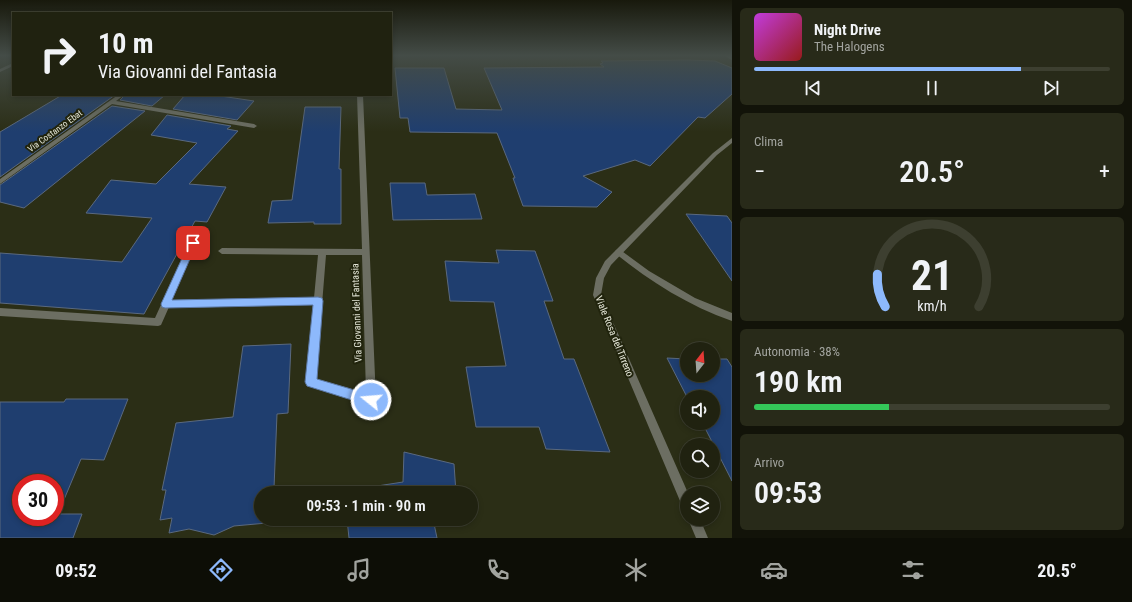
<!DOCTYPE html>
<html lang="it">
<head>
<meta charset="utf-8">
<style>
	:root { --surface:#202210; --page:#282a19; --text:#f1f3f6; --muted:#a2a49f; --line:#3d3f30; --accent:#8db9fc }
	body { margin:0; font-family:"Roboto Condensed",sans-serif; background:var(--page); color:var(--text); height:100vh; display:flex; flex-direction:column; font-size:15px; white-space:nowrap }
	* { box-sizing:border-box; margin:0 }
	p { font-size:13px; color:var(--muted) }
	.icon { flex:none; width:22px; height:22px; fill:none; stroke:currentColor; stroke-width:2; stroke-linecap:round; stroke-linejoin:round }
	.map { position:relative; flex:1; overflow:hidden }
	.side { display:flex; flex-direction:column; gap:8px; padding:8px; background:#121309; width:400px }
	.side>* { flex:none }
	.banner { position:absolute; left:12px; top:12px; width:380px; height:84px; border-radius:0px; box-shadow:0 2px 6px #0003,0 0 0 1px var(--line); background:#202210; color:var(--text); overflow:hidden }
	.needle { width:26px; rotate:17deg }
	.fabs { position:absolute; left:680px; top:342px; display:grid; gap:8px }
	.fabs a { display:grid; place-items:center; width:40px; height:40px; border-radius:50%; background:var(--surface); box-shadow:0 2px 6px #0003,0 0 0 1px var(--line); font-size:20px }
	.speed { position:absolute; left:12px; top:474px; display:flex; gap:8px; font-size:20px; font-weight:700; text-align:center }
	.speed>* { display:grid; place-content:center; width:52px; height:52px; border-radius:50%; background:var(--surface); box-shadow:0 2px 6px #0003,0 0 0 1px var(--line); line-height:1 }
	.speed .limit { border:6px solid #d22; background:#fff; color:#111 }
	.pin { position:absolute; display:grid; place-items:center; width:34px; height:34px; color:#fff; margin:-17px; border-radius:8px; box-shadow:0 2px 6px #0006 }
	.me { position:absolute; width:44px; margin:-22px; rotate:287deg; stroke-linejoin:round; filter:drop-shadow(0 0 3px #0008) }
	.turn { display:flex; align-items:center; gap:14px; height:84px; padding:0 20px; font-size:18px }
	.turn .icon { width:52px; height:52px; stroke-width:2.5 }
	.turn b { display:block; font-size:28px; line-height:34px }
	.big { font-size:30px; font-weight:600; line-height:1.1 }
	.side .tile { flex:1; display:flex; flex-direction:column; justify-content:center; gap:6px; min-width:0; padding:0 14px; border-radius:6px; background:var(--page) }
	.side .dial { align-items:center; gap:0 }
	.dial svg { height:104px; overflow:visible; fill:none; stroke:var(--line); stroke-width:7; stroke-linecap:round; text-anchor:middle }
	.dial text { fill:var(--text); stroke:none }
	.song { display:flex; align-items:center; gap:12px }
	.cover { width:48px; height:48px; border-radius:6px; background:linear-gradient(135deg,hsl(290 70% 55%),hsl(0 70% 35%)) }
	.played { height:4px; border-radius:2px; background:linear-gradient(90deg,var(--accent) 75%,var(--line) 75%) }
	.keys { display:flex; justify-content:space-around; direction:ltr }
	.heat { display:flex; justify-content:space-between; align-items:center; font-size:22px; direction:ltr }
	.charge { height:6px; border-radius:3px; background:linear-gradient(90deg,#34c759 38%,var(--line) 0) }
	.trip { position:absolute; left:254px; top:486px; width:224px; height:40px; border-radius:20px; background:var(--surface); box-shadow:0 2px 6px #0003,0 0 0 1px var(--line); font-weight:600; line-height:40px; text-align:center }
	.dock { display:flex; height:64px; justify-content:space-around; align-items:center; background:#0d0e06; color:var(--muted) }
	.dock .icon { width:28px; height:28px }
	.dock .on { color:var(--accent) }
	.dock b { font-size:18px; color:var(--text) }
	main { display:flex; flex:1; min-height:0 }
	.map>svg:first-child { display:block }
</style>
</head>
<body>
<main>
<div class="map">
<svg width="732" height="538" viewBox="0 0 732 538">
	<rect width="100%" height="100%" fill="#2b2e16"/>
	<!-- building -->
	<g fill="#1f3e6f" stroke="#5a697f" fill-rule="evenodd">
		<polygon points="687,60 715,61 732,68 732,94 705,118 698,117 650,166 635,160 583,176 612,192 597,207 523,206 513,178 515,178 497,133 410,132 408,118 400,118 395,68 444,68 456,109 502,110 484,68 604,67 600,64 603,63 601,61"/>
		<polygon points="62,95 115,95 0,177 0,132"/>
		<polygon points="125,95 165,95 152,106 120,100"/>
		<polygon points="185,95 214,95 254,101 237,120 173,109"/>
		<polygon points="112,106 145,111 24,208 0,202 0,185"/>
		<polygon points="305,107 341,107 339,169 341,169 341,224 314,224 314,222 268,223 272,201 292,200"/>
		<polygon points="167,115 231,126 227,129 238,131 189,184 226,187 207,222 195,221 144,314 0,303 0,253 122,262 152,218 86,213 111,180 156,184 197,143 151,135"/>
		<polygon points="390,183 425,183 427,195 475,194 482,219 393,220"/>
		<polygon points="686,214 727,216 732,223 732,281"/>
		<polygon points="496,250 535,251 553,301 544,301 564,359 574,359 610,452 546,449 539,427 476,427 466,367 506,366 494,302 450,301 445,261 499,263"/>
		<polygon points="291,344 288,413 277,414 274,488 269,488 269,493 261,493 261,519 267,519 267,523 234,526 214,535 189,529 169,533 172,518 160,520 166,490 162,490 176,423 233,417 243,346"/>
		<polygon points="667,358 687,359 687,375 713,375 713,359 727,359 732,367 732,481 705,428 709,425 709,423 713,423 713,397 687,397"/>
		<path d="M66,399H128L104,460L81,459L58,514H82L73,538H0V402H64ZM21,483H55V517H21Z"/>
		<polygon points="404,452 454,464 456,493 345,493 345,491 403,482"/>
		<polygon points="347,519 433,519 437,538 349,538"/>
	</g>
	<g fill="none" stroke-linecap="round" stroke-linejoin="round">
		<!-- lane -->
		<path fill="#6c6e62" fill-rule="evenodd" d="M619,249L649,271L695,298L732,313V321C689,306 651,282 616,254L615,252L616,250Z"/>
		<!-- street -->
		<g fill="#6c6e62" fill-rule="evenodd">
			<polygon points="725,56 731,56 732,60"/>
			<polygon points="13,63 13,66 0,72 0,69"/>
			<polygon points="118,95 124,95 116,101 254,124 257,126 254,128 112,104 0,184 0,179"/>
			<path d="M357,95H363L376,400L375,404L371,405L307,385L306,382L313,305L169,307L161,325L158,326L0,316V308L155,318L189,243L193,240L197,243L172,300L314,298L318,255L222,254L218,251L222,248L362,249ZM326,255H362L366,393L316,379Z"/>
			<polygon points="732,138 732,143 717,155 611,265 604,278 601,295 688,493 687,493 687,510 683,508 593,295 596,278 605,261 713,153"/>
			<polygon points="688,519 700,519 708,538 696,538"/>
		</g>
	</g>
	<!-- sky -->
	<linearGradient id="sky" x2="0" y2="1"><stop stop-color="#18190c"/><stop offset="0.42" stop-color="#444c47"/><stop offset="1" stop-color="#444c47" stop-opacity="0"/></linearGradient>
	<rect width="732" height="132" fill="url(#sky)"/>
	<!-- route -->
	<polygon fill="#8db9fc" stroke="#5c78a4" points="193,240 197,243 172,300 318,297 322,298 323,301 317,379 375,396 377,400 375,404 371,406 307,386 305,382 313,305 165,308 162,307 161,304 189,243"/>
	<g text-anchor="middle" stroke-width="4" stroke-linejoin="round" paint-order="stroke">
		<!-- far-street labels -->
		<g font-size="9" fill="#e3e5d6" stroke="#21240d">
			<text transform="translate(55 131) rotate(-36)" y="3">Via Costanzo Ebat</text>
		</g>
		<!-- street labels -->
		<g font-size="10" fill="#e3e5d6" stroke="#21240d">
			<text transform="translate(356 313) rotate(-92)" y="4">Via Giovanni del Fantasia</text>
			<text transform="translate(615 336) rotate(68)" y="4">Viale Rosa del Tirreno</text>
		</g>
	</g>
</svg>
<div class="fabs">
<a><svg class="needle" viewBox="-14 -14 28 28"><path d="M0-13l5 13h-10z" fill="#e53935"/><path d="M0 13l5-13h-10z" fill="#a2a49f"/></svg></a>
<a><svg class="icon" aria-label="sound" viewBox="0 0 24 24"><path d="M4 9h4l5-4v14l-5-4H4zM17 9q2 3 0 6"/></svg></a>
<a><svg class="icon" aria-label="search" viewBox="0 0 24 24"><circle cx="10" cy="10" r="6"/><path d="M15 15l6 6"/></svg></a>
<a><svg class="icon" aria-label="layers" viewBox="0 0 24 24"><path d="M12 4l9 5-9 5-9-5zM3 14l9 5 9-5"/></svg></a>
</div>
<div class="speed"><div class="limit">30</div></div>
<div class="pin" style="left:193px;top:243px;background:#d93025"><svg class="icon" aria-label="arrive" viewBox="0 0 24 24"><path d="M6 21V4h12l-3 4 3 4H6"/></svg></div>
<svg class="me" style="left:371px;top:400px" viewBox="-20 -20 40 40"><circle r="17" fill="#8db9fc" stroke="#fff" stroke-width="3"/><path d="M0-11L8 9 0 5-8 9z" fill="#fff"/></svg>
<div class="trip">09:53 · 1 min · 90 m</div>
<div class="banner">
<div class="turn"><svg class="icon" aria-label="right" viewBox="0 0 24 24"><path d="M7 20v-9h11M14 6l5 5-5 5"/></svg><div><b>10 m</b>Via Giovanni del Fantasia</div></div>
</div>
</div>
<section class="side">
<div class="tile">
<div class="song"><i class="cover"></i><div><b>Night Drive</b><p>The Halogens</p></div></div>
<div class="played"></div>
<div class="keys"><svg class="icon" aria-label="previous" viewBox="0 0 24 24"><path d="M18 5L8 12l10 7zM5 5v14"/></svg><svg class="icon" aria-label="pause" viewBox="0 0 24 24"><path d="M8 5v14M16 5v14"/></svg><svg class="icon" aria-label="next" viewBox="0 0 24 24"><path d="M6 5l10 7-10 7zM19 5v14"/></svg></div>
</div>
<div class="tile"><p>Clima</p>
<div class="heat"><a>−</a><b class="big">20.5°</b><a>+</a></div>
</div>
<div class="tile dial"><svg viewBox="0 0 100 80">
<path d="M14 69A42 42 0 1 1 86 69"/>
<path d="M14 69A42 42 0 0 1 8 44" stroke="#8db9fc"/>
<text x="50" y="56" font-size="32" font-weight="700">21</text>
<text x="50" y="72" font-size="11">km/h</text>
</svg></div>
<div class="tile"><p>Autonomia · 38%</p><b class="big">190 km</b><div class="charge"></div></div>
<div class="tile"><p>Arrivo</p><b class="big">09:53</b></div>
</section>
</main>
<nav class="dock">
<b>09:52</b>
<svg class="icon on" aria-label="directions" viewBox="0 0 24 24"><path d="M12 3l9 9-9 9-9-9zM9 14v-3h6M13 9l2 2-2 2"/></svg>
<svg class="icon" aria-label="music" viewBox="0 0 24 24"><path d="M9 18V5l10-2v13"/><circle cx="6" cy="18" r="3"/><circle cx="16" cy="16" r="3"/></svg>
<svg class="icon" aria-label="phone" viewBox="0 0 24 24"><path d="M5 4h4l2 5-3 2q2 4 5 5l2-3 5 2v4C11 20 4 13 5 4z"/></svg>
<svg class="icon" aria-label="climate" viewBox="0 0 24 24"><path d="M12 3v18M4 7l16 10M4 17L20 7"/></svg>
<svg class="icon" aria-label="car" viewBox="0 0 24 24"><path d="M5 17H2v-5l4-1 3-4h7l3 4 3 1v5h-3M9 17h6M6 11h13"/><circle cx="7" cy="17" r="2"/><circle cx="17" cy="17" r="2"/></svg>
<svg class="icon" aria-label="filters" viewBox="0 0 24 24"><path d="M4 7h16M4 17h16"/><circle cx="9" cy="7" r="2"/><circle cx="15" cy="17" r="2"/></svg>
<b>20.5°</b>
</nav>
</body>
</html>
